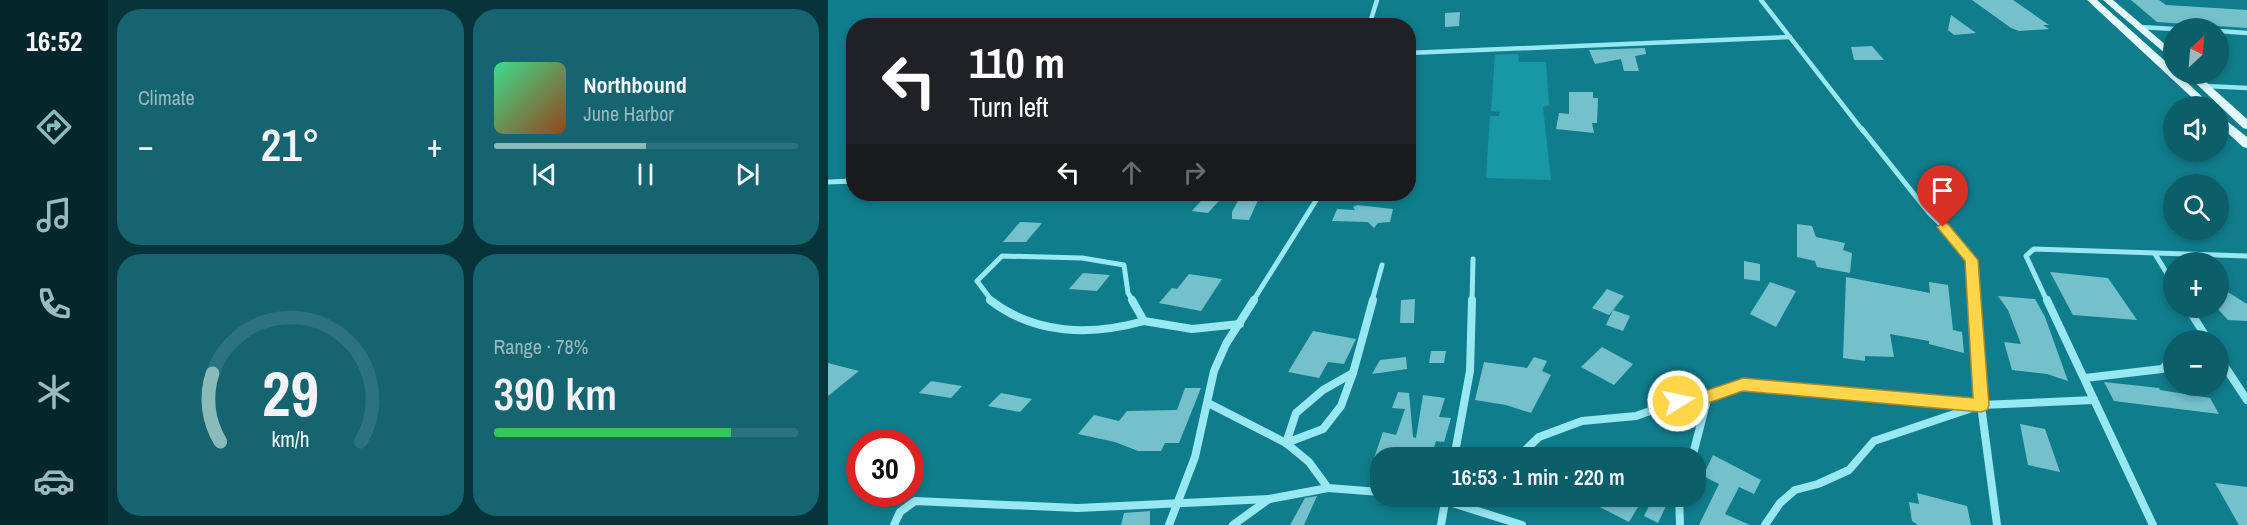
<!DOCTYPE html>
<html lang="en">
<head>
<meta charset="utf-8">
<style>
	:root { --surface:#0c5e69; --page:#15646f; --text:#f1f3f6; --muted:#9abac0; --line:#2c737d; --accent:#8bbbb9 }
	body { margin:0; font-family:"Archivo Narrow",sans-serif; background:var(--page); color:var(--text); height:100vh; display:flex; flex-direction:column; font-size:22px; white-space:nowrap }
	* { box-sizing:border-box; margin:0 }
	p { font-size:20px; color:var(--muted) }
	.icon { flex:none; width:33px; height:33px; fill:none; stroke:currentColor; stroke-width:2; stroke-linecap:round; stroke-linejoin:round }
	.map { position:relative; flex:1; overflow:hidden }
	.side { display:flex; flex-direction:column; gap:9px; padding:9px; background:#07343a; width:720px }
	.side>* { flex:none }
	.hud { position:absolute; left:18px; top:18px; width:570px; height:183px; border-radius:24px; box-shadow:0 3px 9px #0003; background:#202124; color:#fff; overflow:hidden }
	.needle { width:39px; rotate:26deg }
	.tools { position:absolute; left:1335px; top:18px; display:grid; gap:12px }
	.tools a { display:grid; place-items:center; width:66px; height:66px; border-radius:50%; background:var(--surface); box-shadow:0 3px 9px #0003; font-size:30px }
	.speed { position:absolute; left:18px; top:429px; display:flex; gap:12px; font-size:30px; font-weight:700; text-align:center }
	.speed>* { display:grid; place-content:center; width:78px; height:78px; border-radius:50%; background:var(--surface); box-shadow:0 3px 9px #0003; line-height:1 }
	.speed .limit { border:9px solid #d22; background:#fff; color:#111 }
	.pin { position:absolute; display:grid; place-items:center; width:51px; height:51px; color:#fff; margin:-62px -26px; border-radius:50% 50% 50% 0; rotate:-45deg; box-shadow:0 0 6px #0007 }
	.pin .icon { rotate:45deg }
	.me { position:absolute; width:66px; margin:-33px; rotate:80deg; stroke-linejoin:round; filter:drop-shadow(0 0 4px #0008) }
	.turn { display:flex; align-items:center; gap:21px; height:126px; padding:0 24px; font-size:27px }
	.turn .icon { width:78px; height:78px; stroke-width:2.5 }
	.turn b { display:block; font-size:42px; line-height:51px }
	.lanes { display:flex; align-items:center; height:57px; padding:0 24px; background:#0003; justify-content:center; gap:30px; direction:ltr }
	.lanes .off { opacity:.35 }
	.big { font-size:45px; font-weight:600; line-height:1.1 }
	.side .widget { flex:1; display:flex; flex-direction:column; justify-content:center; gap:9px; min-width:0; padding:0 21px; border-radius:24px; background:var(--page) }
	.side .dial { align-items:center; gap:0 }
	.dial svg { height:156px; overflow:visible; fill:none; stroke:var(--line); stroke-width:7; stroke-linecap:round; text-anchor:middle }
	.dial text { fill:var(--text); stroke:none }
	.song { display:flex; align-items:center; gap:18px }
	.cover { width:72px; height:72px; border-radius:9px; background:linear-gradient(135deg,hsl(150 70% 55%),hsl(20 70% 35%)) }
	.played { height:6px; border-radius:3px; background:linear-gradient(90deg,var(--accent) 50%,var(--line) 50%) }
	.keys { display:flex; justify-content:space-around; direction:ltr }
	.heat { display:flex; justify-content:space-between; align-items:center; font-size:33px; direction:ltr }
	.charge { height:9px; border-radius:4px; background:linear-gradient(90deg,#34c759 78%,var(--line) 0) }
	.side .tiles { flex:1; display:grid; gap:9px; grid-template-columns:repeat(2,1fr) }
	.trip { position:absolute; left:542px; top:447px; width:336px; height:60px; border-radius:24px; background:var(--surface); box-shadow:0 3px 9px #0003; font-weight:600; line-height:60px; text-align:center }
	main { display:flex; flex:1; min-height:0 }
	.menu { display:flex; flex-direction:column; width:108px; justify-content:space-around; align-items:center; background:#05262a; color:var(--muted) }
	.menu .icon { width:42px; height:42px }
	.menu .current { color:var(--accent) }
	.menu b { font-size:27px; color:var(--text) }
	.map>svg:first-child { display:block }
</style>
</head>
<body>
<main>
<nav class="menu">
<b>16:52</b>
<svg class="icon current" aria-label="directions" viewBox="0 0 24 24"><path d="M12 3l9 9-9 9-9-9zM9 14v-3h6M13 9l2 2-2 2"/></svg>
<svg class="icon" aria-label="music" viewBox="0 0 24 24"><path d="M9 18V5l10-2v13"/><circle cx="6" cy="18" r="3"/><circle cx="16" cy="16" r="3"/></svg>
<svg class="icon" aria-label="phone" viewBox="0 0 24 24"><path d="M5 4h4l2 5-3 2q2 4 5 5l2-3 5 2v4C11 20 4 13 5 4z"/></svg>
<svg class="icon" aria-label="climate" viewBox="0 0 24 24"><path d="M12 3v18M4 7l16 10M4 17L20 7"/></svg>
<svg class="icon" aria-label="car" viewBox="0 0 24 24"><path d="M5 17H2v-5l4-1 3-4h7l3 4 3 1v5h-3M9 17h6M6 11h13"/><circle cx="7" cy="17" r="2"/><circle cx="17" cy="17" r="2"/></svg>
</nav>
<section class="side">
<div class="tiles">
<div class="widget"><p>Climate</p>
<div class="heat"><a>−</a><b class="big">21°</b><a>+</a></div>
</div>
<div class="widget">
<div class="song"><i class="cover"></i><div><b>Northbound</b><p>June Harbor</p></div></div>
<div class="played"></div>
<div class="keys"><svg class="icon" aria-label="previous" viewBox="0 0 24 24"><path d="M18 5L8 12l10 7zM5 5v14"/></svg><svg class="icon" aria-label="pause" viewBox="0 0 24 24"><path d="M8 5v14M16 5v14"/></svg><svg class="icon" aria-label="next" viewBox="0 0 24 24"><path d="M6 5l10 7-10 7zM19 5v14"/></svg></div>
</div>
<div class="widget dial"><svg viewBox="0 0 100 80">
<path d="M14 69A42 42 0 1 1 86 69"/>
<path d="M14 69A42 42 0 0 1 10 34" stroke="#8bbbb9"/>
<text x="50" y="56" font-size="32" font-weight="700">29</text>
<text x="50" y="72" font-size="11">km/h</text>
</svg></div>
<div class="widget"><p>Range · 78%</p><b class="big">390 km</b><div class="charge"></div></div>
</div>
</section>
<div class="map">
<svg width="1419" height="525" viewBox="0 0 1419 525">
	<rect width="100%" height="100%" fill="#107d8c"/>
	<!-- green -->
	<polygon fill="#1897a7" points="690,54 691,62 718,62 721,105 715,107 723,180 658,178 662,116 671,116 672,112 663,111 667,55"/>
	<!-- building -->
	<g fill="#74c1cc">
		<polygon points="1144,0 1185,0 1221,25 1215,25 1221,29 1191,31 1183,28"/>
		<polygon points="1303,0 1331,0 1338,5 1419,10 1419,28 1329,22"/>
		<polygon points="632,12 631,26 617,27 617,13"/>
		<polygon points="1123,15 1148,33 1126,35 1120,30"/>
		<polygon points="1044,46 1056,60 1026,60 1023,47"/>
		<polygon points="817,48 818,54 807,56 811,71 796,71 793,59 767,64 761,50"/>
		<polygon points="741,92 765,92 765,98 770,98 769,123 764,123 766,133 728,129 731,113 741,114"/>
		<polygon points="379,194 396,195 380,213 364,211"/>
		<polygon points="412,197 431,198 421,220 404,219 404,212"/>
		<polygon points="529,205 565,209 562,222 550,223 546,228 540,222 504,221 509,209 527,210 525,207"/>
		<polygon points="192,222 214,223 198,242 175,242"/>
		<polygon points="969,224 984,226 988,237 1017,243 1015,250 1024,253 1022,273 989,267 987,261 969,257"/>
		<polygon points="916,261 932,264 932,281 916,279"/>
		<polygon points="1222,272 1280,278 1309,320 1245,315"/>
		<polygon points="255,273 282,275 269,291 241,289"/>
		<polygon points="361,274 394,279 373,311 331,303 344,288 349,289"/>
		<polygon points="1018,277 1102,293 1101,282 1120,285 1125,330 1134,332 1136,353 1101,344 1101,341 1062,334 1066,357 1037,356 1037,361 1015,358"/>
		<polygon points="942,282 968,291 948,327 922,314"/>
		<polygon points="1390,286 1419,304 1419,321 1400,320 1390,309"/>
		<polygon points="779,289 796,296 781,315 764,308"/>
		<polygon points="1170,296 1207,299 1217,317 1240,381 1219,374 1184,370 1176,342 1193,344 1180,310"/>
		<polygon points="587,299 586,323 572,323 573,300"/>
		<polygon points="785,310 802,316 795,331 778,325"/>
		<polygon points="485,331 528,339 516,364 500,362 491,378 460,372"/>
		<polygon points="774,347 805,364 786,385 753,367"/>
		<polygon points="603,351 618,351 616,363 601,363"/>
		<polygon points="578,357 579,369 544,374 552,360"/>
		<polygon points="706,357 719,361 714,371 723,375 703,413 678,405 647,400 656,362 699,368"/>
		<polygon points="0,363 31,371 0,396"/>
		<polygon points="103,381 134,386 123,398 91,393"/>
		<polygon points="1276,382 1331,388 1332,390 1382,398 1391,414 1286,401"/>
		<polygon points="357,388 373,388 351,443 337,443 333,451 310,451 287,442 250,434 266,415 291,421 299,411 349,410"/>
		<polygon points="570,392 581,393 585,437 588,438 595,395 617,398 611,417 623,418 616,442 608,441 603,458 546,458 555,432 568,435 577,409 564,408"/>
		<polygon points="173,393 204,399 192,412 160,406"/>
		<polygon points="1192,424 1217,429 1232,472 1200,465"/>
		<polygon points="885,455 933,480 926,494 911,487 897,514 922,525 871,525 891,484 875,476"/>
		<polygon points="1387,483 1419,487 1419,525 1411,525"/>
		<polygon points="1089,493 1139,506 1143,525 1090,525 1084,521 1081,502 1091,504"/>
		<polygon points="489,496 476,525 462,525 477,498"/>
		<polygon points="750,496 790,496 810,507 801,522"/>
		<polygon points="825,498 839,504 830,523 816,516"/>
		<polygon points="322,511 322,525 293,525 296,513"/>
	</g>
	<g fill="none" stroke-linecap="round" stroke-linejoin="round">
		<!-- minor-far2 -->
		<g stroke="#98e8f2" stroke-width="4.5">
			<polyline points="933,0 1035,131"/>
			<polyline points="541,26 549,0"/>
			<polyline points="1312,27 1346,29"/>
			<polyline points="1390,31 1419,33"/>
			<polyline points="580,53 962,37"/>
			<polyline points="1378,86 1419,88"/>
		</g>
		<!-- minor-far1 -->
		<g stroke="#98e8f2" stroke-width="5">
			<polyline points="1034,129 1101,213 1129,240 1143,260 1146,301"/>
			<polyline points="0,182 26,181"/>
			<polyline points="1327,254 1346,285"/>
			<polyline points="164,301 149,281 174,256 254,258 296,265 300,293 305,301"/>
			<polyline points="425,301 492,194"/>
			<polyline points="544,301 554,265"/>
			<polyline points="644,301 645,259"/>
			<polyline points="1219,301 1198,256 1206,249 1419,256"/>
		</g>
		<!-- minor -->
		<g stroke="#98e8f2" stroke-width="8">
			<path d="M162,300C207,335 263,336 316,321"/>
			<polyline points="304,300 316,321"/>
			<polyline points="1146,300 1153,405 1169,525"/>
			<polyline points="1219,300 1325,525"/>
			<polyline points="1360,308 1380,340"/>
			<polyline points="316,321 364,329 412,324"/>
			<polyline points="1390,356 1419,400"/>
			<polygon points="525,373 513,406 495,429 458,443 468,413 495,390"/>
			<polyline points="525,373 545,300"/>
			<polyline points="1257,378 1334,369 1346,357"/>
			<polyline points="380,403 458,443 481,462 500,488 552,492"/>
			<polyline points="626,458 642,371 644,300"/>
			<polyline points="689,458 711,437 754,421 808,416 850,401 880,396 915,384 1153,405 1266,400"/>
			<polyline points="864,458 880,396"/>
			<polyline points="589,496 618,501 694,525"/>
			<polyline points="851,496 852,525"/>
			<polyline points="618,501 626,496"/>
			<polyline points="66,525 72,512 87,501 250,508 441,499"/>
			<polyline points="341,525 367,457 386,371 398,344 426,300"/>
			<polyline points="405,525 441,499 500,488"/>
			<polyline points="613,525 618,496"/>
			<polyline points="937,525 952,503 967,490 990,484 1021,470 1046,441 1150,406"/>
		</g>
		<!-- primary -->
		<g fill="#e3faff" fill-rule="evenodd">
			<polygon points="1259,0 1269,0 1346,69 1346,74 1350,74 1384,106 1373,106"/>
			<polygon points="1275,0 1285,0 1346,52 1346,61"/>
			<polygon points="1358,74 1369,74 1419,119 1419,129 1415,128"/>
			<polygon points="1390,114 1419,137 1419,148 1415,147 1390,124"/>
		</g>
	</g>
	<!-- route -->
	<path fill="#ffd54a" stroke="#a68a30" stroke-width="1.5" d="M1115,223L1120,224L1150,260L1161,405L1159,410L1153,412L915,391C895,397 864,412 844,406L841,401L844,397L880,390L915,378L1145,398L1137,261L1109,227Z"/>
</svg>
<div class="tools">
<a><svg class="needle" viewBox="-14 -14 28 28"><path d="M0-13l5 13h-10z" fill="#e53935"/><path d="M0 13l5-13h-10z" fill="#9abac0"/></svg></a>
<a><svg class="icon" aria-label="sound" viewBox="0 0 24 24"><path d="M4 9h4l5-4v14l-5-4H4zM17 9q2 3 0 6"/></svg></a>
<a><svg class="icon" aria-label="search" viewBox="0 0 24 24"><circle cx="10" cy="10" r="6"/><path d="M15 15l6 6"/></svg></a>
<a>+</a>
<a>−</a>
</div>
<div class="speed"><div class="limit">30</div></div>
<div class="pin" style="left:1115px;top:227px;background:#d93025"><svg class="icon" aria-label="arrive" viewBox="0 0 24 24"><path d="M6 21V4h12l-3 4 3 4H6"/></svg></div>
<svg class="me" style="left:850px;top:401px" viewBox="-20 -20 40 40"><circle r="17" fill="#ffd54a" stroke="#fff" stroke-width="3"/><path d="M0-11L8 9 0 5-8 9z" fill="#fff"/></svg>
<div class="trip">16:53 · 1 min · 220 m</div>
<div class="hud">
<div class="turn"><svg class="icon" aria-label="left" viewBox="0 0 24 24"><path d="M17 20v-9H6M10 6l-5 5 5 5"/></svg><div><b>110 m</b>Turn left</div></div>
<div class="lanes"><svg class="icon" aria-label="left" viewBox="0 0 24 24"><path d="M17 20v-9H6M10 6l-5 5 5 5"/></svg><svg class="icon off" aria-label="ahead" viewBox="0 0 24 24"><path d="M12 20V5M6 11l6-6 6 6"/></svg><svg class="icon off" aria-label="right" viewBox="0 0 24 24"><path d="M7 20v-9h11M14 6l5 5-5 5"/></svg></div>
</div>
</div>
</main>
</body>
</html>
